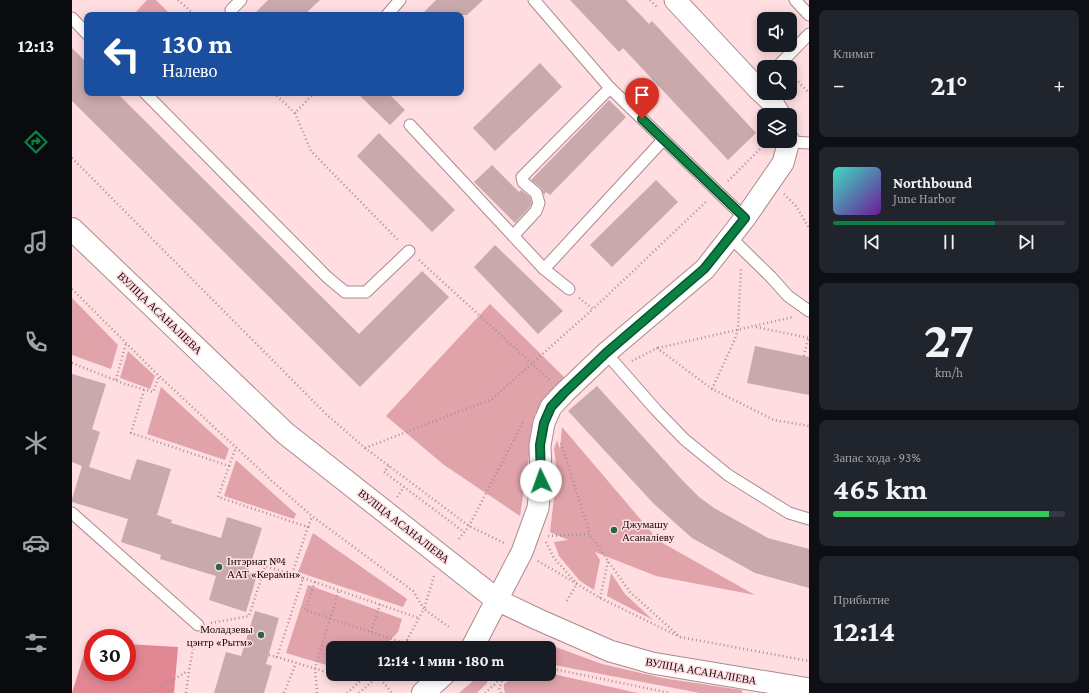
<!DOCTYPE html>
<html lang="ru">
<head>
<meta charset="utf-8">
<style>
	:root { --surface:#171b24; --page:#20242c; --text:#f1f3f6; --muted:#9ea1a6; --line:#363941; --accent:#0b8043 }
	body { margin:0; font-family:"Crimson Pro",serif; background:var(--page); color:var(--text); height:100vh; display:flex; flex-direction:column; font-size:15px; white-space:nowrap }
	* { box-sizing:border-box; margin:0 }
	p { font-size:13px; color:var(--muted) }
	.icon { flex:none; width:22px; height:22px; fill:none; stroke:currentColor; stroke-width:2; stroke-linecap:round; stroke-linejoin:round }
	.map { position:relative; flex:1; overflow:hidden }
	.side { display:flex; flex-direction:column; gap:10px; padding:10px; background:#0d0f14; width:280px }
	.side>* { flex:none }
	.guide { position:absolute; left:12px; top:12px; width:380px; height:84px; border-radius:8px; box-shadow:0 2px 10px #0003; background:#1a4fa0; color:#fff; overflow:hidden }
	.controls { position:absolute; left:685px; top:12px; display:grid; gap:8px }
	.controls a { display:grid; place-items:center; width:40px; height:40px; border-radius:8px; background:var(--surface); box-shadow:0 2px 10px #0003; font-size:20px }
	.speed { position:absolute; left:12px; top:629px; display:flex; gap:8px; font-size:20px; font-weight:700; text-align:center }
	.speed>* { display:grid; place-content:center; width:52px; height:52px; border-radius:50%; background:var(--surface); box-shadow:0 2px 10px #0003; line-height:1 }
	.speed .limit { border:6px solid #d22; background:#fff; color:#111 }
	.pin { position:absolute; display:grid; place-items:center; width:34px; height:34px; color:#fff; margin:-41px -17px; border-radius:50% 50% 50% 0; rotate:-45deg; box-shadow:0 0 4px #0007 }
	.pin .icon { rotate:45deg }
	.me { position:absolute; width:44px; margin:-22px; rotate:357deg; stroke-linejoin:round; filter:drop-shadow(0 0 3px #0008) }
	.turn { display:flex; align-items:center; gap:14px; height:84px; padding:0 12px; font-size:18px }
	.turn .icon { width:52px; height:52px; stroke-width:2.5 }
	.turn b { display:block; font-size:28px; line-height:34px }
	.big { font-size:30px; font-weight:700; line-height:1.1 }
	.side .tile { flex:1; display:flex; flex-direction:column; justify-content:center; gap:6px; min-width:0; padding:0 14px; border-radius:8px; background:var(--page) }
	.side .dial { align-items:center; gap:0 }
	.dial b { font-size:52px; line-height:1 }
	.song { display:flex; align-items:center; gap:12px }
	.cover { width:48px; height:48px; border-radius:6px; background:linear-gradient(135deg,hsl(170 70% 55%),hsl(280 70% 35%)) }
	.played { height:4px; border-radius:2px; background:linear-gradient(90deg,var(--accent) 70%,var(--line) 70%) }
	.keys { display:flex; justify-content:space-around; direction:ltr }
	.heat { display:flex; justify-content:space-between; align-items:center; font-size:22px; direction:ltr }
	.charge { height:6px; border-radius:3px; background:linear-gradient(90deg,#34c759 93%,var(--line) 0) }
	.trip { position:absolute; left:254px; top:641px; width:230px; height:40px; border-radius:8px; background:var(--surface); box-shadow:0 2px 10px #0003; font-weight:700; line-height:40px; text-align:center }
	main { display:flex; flex:1; min-height:0 }
	.tab-bar { display:flex; flex-direction:column; width:72px; justify-content:space-around; align-items:center; background:#090b0e; color:var(--muted) }
	.tab-bar .icon { width:28px; height:28px }
	.tab-bar .current { color:var(--accent) }
	.tab-bar b { font-size:18px; color:var(--text) }
	.map>svg:first-child { display:block }
</style>
</head>
<body>
<main>
<nav class="tab-bar">
<b>12:13</b>
<svg class="icon current" aria-label="directions" viewBox="0 0 24 24"><path d="M12 3l9 9-9 9-9-9zM9 14v-3h6M13 9l2 2-2 2"/></svg>
<svg class="icon" aria-label="music" viewBox="0 0 24 24"><path d="M9 18V5l10-2v13"/><circle cx="6" cy="18" r="3"/><circle cx="16" cy="16" r="3"/></svg>
<svg class="icon" aria-label="phone" viewBox="0 0 24 24"><path d="M5 4h4l2 5-3 2q2 4 5 5l2-3 5 2v4C11 20 4 13 5 4z"/></svg>
<svg class="icon" aria-label="climate" viewBox="0 0 24 24"><path d="M12 3v18M4 7l16 10M4 17L20 7"/></svg>
<svg class="icon" aria-label="car" viewBox="0 0 24 24"><path d="M5 17H2v-5l4-1 3-4h7l3 4 3 1v5h-3M9 17h6M6 11h13"/><circle cx="7" cy="17" r="2"/><circle cx="17" cy="17" r="2"/></svg>
<svg class="icon" aria-label="filters" viewBox="0 0 24 24"><path d="M4 7h16M4 17h16"/><circle cx="9" cy="7" r="2"/><circle cx="15" cy="17" r="2"/></svg>
</nav>
<div class="map">
<svg width="737" height="693" viewBox="0 0 737 693">
	<rect width="100%" height="100%" fill="#ffdde0"/>
	<!-- green -->
	<g fill="#e1a3aa">
		<polygon points="75,0 84,0 99,15 61,15"/>
		<polygon points="0,298 46,345 39,369 0,355"/>
		<polygon points="418,304 492,377 463,414 448,516 372,465 314,416"/>
		<polygon points="56,351 83,376 78,389 48,378"/>
		<polygon points="89,387 157,449 153,460 75,434"/>
		<polygon points="490,427 587,541 683,595 584,576 523,552 528,560 522,590 508,581 487,556 482,542 496,540 478,532 485,472 482,449 485,440 488,449"/>
		<polygon points="164,460 224,514 222,519 152,496"/>
		<polygon points="241,533 335,599 331,607 226,572"/>
		<polygon points="539,573 553,594 581,620 535,596"/>
		<polygon points="236,585 330,619 326,632 311,648 261,648 261,667 214,653"/>
		<polygon points="478,645 530,664 590,678 670,690 670,693 628,693 477,664 477,648 474,648"/>
		<polygon points="477,673 561,692 566,693 433,693 432,689 432,684 446,674 477,674"/>
		<polygon points="409,674 415,674 416,676 415,683 405,693 387,693"/>
	</g>
	<!-- forest -->
	<polygon fill="#e18793" points="16,641 21,642 21,672 55,672 55,644 106,647 102,693 0,693"/>
	<!-- building -->
	<g fill="#c9a9ac">
		<polygon points="196,0 248,0 232,15 181,15"/>
		<polygon points="364,0 411,0 395,15 349,15"/>
		<polygon points="498,0 554,0 577,24 580,21 684,133 656,160 551,48 547,52"/>
		<polygon points="0,48 15,63 15,93 45,93 287,334 350,271 377,297 288,387 0,101"/>
		<polygon points="468,63 490,87 423,151 401,128"/>
		<polygon points="285,93 316,93 333,110 318,125"/>
		<polygon points="537,100 554,117 478,195 474,192 472,195 469,188 459,180"/>
		<polygon points="307,133 383,210 360,232 285,156"/>
		<polygon points="420,165 447,192 449,190 458,197 460,203 458,207 443,223 402,182"/>
		<polygon points="584,180 606,202 540,267 518,245"/>
		<polygon points="423,245 491,311 466,334 402,267"/>
		<polygon points="683,346 737,357 737,395 675,383"/>
		<polygon points="0,374 34,384 20,429 28,432 17,467 58,480 65,459 99,469 85,515 100,520 99,523 149,538 155,517 190,528 176,572 185,575 174,612 137,600 144,576 88,559 89,555 49,542 56,519 0,502 0,499 10,466 0,462"/>
		<polygon points="525,386 611,481 627,497 642,508 696,538 737,549 737,588 683,573 620,538 582,504 496,411"/>
		<polygon points="183,611 207,618 194,664 200,666 192,693 142,693 154,652 169,656"/>
	</g>
	<g fill="none" stroke-linecap="round" stroke-linejoin="round">
		<!-- lane casing -->
		<g stroke="#a98a8d" stroke-width="13">
			<g id="lane">
				<polyline points="462,0 538,88 673,218"/>
				<polyline points="723,0 737,15"/>
				<polyline points="159,10 169,0"/>
				<polyline points="315,15 328,0"/>
				<polyline points="0,18 15,34"/>
				<polyline points="705,67 737,34"/>
				<polyline points="73,93 255,277 273,292 294,292 337,251"/>
				<polyline points="338,125 472,269 497,289"/>
				<polyline points="718,142 737,143"/>
				<polyline points="441,236 464,211 467,203 464,193 451,182 450,177 538,88"/>
				<polyline points="658,237 699,277 716,296 737,311"/>
				<polyline points="472,269 591,140"/>
				<polyline points="534,353 584,410 612,439 656,475 717,513 737,519"/>
				<polyline points="0,513 126,625"/>
			</g>
		</g>
		<!-- street casing -->
		<g stroke="#a98a8d" stroke-width="23">
			<g id="street">
				<polyline points="603,0 685,88 700,102 708,115"/>
				<polyline points="717,141 711,163 673,218 633,269 534,353 492,393 479,407 472,423 468,445 469,481 466,508 450,552 425,600 465,619 538,651 580,663 737,689"/>
			</g>
		</g>
		<!-- secondary casing -->
		<g stroke="#a98a8d" stroke-width="24">
			<g id="secondary">
				<polyline points="0,229 213,433 425,600 400,648"/>
				<polyline points="351,693 372,674"/>
			</g>
		</g>
		<!-- path -->
		<g stroke="#aa9193" stroke-width="2.5" stroke-dasharray="1 3" stroke-linecap="butt">
			<polyline points="106,0 123,15"/>
			<polyline points="578,0 585,7"/>
			<polyline points="718,73 737,93"/>
			<polyline points="202,93 223,113 242,93"/>
			<polyline points="223,113 239,151 327,241"/>
			<polyline points="0,158 255,415 293,448 397,526 434,544"/>
			<polyline points="656,181 688,149 692,140"/>
			<polyline points="712,194 724,206 737,228"/>
			<polyline points="347,260 479,381"/>
			<polyline points="0,289 87,376 200,481 240,516 341,591 352,609 335,640 326,648"/>
			<polyline points="507,298 521,309 635,201"/>
			<polyline points="684,327 737,338"/>
			<polyline points="586,348 721,317"/>
			<polyline points="732,356 736,338"/>
			<polyline points="560,361 585,348 640,389 702,420 737,426"/>
			<polyline points="0,363 53,384 81,392 87,376"/>
			<polyline points="44,380 54,343"/>
			<polyline points="640,389 663,339 666,329 669,268"/>
			<polyline points="72,390 59,433 157,466 146,497 236,527 220,574 231,578 205,657 261,674"/>
			<polyline points="489,443 518,534"/>
			<polyline points="293,448 420,399 521,309"/>
			<polyline points="157,466 164,447"/>
			<polyline points="317,466 312,472 392,532"/>
			<polyline points="325,497 332,487"/>
			<polyline points="236,527 240,516"/>
			<polyline points="476,536 518,534 536,561 558,592 608,637 737,661"/>
			<polyline points="387,539 397,526 451,422"/>
			<polyline points="474,542 482,558 505,584 528,598 608,637"/>
			<polyline points="466,561 505,584 494,602"/>
			<polyline points="179,562 220,574"/>
			<polyline points="362,576 352,609 377,627"/>
			<polyline points="231,578 347,618"/>
			<polyline points="243,582 233,610 332,643"/>
			<polyline points="528,598 536,561"/>
			<polyline points="139,623 177,616 193,567"/>
			<polyline points="299,632 308,604"/>
			<polyline points="335,640 341,645 338,648"/>
			<polyline points="470,648 473,644"/>
			<polyline points="197,655 205,657"/>
			<polyline points="477,668 598,693"/>
			<polyline points="262,674 288,681"/>
			<polyline points="306,676 320,693"/>
			<polyline points="78,693 116,671"/>
			<polyline points="114,693 117,671 123,638"/>
			<polyline points="212,693 224,663"/>
			<polyline points="245,693 243,668 267,590"/>
			<polyline points="275,693 296,674"/>
			<polyline points="287,693 309,674"/>
			<polyline points="413,693 432,676 437,674"/>
			<polyline points="429,693 427,688 432,677"/>
		</g>
		<!-- lane -->
		<use href="#lane" stroke="#fff" stroke-width="11"/>
		<!-- street -->
		<use href="#street" stroke="#fff" stroke-width="21"/>
		<!-- secondary -->
		<use href="#secondary" stroke="#fff" stroke-width="22"/>
	</g>
	<g fill="none" stroke-linecap="round" stroke-linejoin="round">
		<!-- route casing -->
		<g stroke="#07532c" stroke-width="10">
			<polyline id="route" points="469,481 468,445 472,423 479,407 492,393 534,353 632,269 673,218 570,119"/>
		</g>
		<!-- route -->
		<use href="#route" stroke="#0b8043" stroke-width="7"/>
	</g>
	<!-- markers -->
	<g fill="#2c6349" stroke="#ffdde0" stroke-width="1.5">
		<circle cx="542" cy="530" r="4"/>
		<circle cx="147" cy="567" r="4"/>
		<circle cx="189" cy="635" r="4"/>
	</g>
	<g text-anchor="middle" stroke-width="3" stroke-linejoin="round" paint-order="stroke">
		<!-- street labels -->
		<g font-size="11" fill="#160b0d" stroke="#ffdde0">
			<text transform="translate(88 313) rotate(44)" y="4">ВУЛІЦА АСАНАЛІЕВА</text>
			<text transform="translate(332 526) rotate(38)" y="4">ВУЛІЦА АСАНАЛІЕВА</text>
			<text transform="translate(629 671) rotate(10)" y="4">ВУЛІЦА АСАНАЛІЕВА</text>
		</g>
		<!-- poi labels -->
		<g font-size="11" fill="#160b0d" stroke="#ffdde0" text-anchor="start">
			<text x="550" y="528">Джумашу<tspan x="550" dy="13">Асаналіеву</tspan></text>
			<text x="155" y="565">Інтэрнат №4<tspan x="155" dy="13">ААТ «Керамін»</tspan></text>
			<text x="181" y="633" text-anchor="end">Моладзевы<tspan x="181" dy="13">цэнтр «Рытм»</tspan></text>
		</g>
	</g>
</svg>
<div class="controls">
<a><svg class="icon" aria-label="sound" viewBox="0 0 24 24"><path d="M4 9h4l5-4v14l-5-4H4zM17 9q2 3 0 6"/></svg></a>
<a><svg class="icon" aria-label="search" viewBox="0 0 24 24"><circle cx="10" cy="10" r="6"/><path d="M15 15l6 6"/></svg></a>
<a><svg class="icon" aria-label="layers" viewBox="0 0 24 24"><path d="M12 4l9 5-9 5-9-5zM3 14l9 5 9-5"/></svg></a>
</div>
<div class="speed"><div class="limit">30</div></div>
<div class="pin" style="left:570px;top:119px;background:#d93025"><svg class="icon" aria-label="arrive" viewBox="0 0 24 24"><path d="M6 21V4h12l-3 4 3 4H6"/></svg></div>
<svg class="me" style="left:469px;top:481px" viewBox="-20 -20 40 40"><circle r="19" fill="#fff"/><path d="M0-13L10 11 0 6-10 11z" fill="#0b8043"/></svg>
<div class="trip">12:14 · 1 мин · 180 m</div>
<div class="guide">
<div class="turn"><svg class="icon" aria-label="left" viewBox="0 0 24 24"><path d="M17 20v-9H6M10 6l-5 5 5 5"/></svg><div><b>130 m</b>Налево</div></div>
</div>
</div>
<section class="side">
<div class="tile"><p>Климат</p>
<div class="heat"><a>−</a><b class="big">21°</b><a>+</a></div>
</div>
<div class="tile">
<div class="song"><i class="cover"></i><div><b>Northbound</b><p>June Harbor</p></div></div>
<div class="played"></div>
<div class="keys"><svg class="icon" aria-label="previous" viewBox="0 0 24 24"><path d="M18 5L8 12l10 7zM5 5v14"/></svg><svg class="icon" aria-label="pause" viewBox="0 0 24 24"><path d="M8 5v14M16 5v14"/></svg><svg class="icon" aria-label="next" viewBox="0 0 24 24"><path d="M6 5l10 7-10 7zM19 5v14"/></svg></div>
</div>
<div class="tile dial"><b>27</b><p>km/h</p></div>
<div class="tile"><p>Запас хода · 93%</p><b class="big">465 km</b><div class="charge"></div></div>
<div class="tile"><p>Прибытие</p><b class="big">12:14</b></div>
</section>
</main>
</body>
</html>
